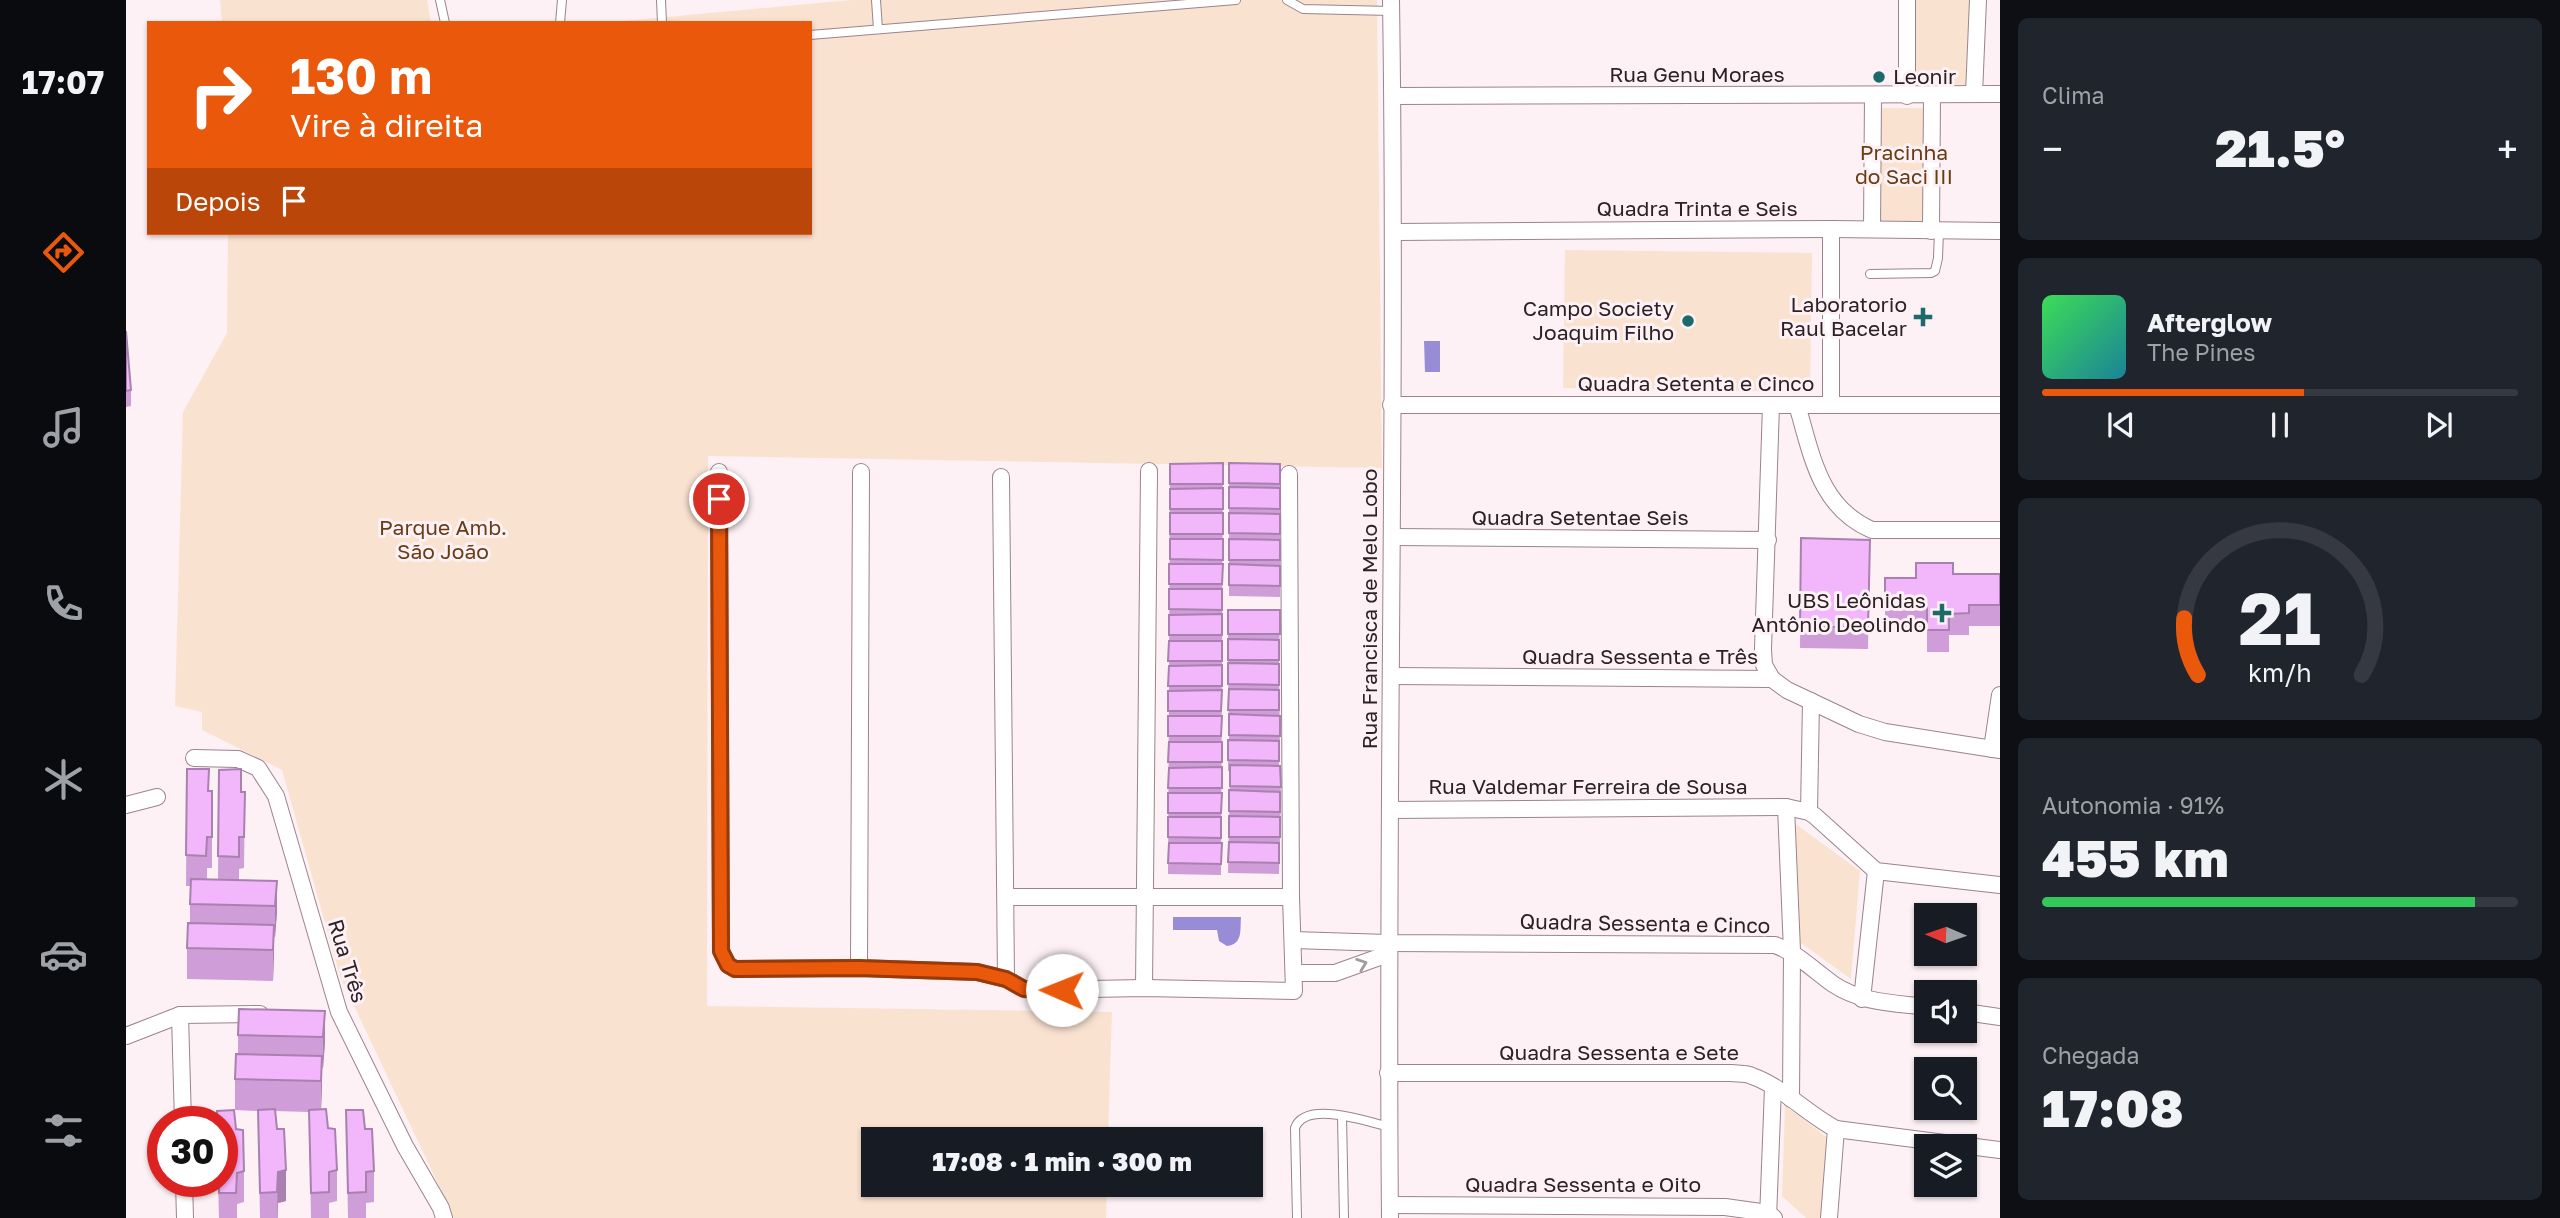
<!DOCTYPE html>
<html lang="pt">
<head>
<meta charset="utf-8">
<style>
	:root { --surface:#171b24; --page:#20242c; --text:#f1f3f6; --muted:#9ea1a6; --line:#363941; --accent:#ea580c }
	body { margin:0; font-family:"Golos Text",sans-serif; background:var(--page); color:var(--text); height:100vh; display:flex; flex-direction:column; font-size:26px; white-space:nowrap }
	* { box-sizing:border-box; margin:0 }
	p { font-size:23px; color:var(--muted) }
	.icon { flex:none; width:38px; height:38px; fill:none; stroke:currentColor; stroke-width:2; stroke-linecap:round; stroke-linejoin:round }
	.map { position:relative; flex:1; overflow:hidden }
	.drawer { display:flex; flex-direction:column; gap:18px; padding:18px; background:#0d0f14; width:560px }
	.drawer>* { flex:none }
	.guide { position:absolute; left:21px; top:21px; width:665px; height:214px; border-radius:0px; box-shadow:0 2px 5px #0004; background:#ea580c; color:#fff; overflow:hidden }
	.needle { width:46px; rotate:272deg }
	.tools { position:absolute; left:1788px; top:903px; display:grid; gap:14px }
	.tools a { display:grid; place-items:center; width:63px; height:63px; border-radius:0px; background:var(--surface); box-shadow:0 2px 5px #0004; font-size:35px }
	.speed { position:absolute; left:21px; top:1106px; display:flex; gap:14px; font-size:35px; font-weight:700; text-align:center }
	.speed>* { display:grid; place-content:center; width:91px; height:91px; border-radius:50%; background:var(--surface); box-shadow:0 2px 5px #0004; line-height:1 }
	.speed .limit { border:10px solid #d22; background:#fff; color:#111 }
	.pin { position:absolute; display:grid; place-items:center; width:60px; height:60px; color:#fff; margin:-30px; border:4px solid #fff; border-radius:50%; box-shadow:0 2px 7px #0007 }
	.me { position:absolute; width:77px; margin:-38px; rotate:271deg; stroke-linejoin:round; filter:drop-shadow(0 0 5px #0008) }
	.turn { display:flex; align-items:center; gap:24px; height:147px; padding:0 28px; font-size:32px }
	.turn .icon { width:91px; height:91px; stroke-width:2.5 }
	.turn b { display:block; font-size:49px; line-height:60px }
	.then { display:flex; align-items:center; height:66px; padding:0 28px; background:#0003; gap:14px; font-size:26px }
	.big { font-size:52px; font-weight:800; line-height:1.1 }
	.drawer .widget { flex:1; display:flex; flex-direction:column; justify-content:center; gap:10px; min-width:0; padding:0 24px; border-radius:10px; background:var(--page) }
	.drawer .dial { align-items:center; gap:0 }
	.dial svg { height:182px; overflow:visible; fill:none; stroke:var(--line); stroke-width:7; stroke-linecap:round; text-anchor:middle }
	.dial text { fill:var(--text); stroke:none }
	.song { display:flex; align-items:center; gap:21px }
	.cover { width:84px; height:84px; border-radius:10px; background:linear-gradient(135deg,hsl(130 70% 55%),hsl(190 70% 35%)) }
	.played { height:7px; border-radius:4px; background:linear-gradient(90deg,var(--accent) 55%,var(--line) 55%) }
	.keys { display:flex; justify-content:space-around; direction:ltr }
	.heat { display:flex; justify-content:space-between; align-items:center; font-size:38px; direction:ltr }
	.charge { height:10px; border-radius:5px; background:linear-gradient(90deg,#34c759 91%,var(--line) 0) }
	.trip { position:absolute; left:735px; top:1127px; width:402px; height:70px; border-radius:0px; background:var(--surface); box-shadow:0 2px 5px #0004; font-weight:800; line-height:70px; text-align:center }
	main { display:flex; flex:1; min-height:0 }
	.dock { display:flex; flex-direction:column; width:126px; justify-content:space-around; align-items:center; background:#090b0e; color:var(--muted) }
	.dock .icon { width:49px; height:49px }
	.dock .current { color:var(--accent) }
	.dock b { font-size:32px; color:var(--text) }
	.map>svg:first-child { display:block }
</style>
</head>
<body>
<main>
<nav class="dock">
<b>17:07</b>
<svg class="icon current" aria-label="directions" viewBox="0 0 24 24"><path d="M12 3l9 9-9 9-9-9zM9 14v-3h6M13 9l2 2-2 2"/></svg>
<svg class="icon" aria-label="music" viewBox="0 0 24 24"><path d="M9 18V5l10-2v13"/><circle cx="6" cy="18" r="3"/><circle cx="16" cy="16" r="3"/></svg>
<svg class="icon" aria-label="phone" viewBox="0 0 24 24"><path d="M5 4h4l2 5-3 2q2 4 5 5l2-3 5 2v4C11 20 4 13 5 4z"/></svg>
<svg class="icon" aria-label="climate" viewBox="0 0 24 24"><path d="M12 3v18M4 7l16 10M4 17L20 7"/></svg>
<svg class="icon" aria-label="car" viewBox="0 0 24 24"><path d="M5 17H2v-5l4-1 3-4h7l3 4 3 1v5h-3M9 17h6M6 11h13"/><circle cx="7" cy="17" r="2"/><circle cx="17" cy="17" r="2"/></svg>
<svg class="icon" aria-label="filters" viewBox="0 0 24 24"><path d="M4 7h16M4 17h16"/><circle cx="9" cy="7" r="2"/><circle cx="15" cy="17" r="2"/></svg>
</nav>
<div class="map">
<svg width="1874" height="1218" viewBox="0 0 1874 1218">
	<rect width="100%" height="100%" fill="#fdf1f5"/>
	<!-- green -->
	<g fill="#fae2d1">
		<polygon points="94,0 301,0 305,23 96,23"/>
		<polygon points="725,0 1251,0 1256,468 582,456 581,1006 986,1012 982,1139 747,1139 747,1185 981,1185 980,1218 322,1218 314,1188 214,976 156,770 76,730 76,712 49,706 57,412 101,333 102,233 684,233 684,23 475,23"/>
		<polygon points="1787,0 1844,0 1840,85 1786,83"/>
		<polygon points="1755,108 1804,108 1802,223 1754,223"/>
		<polygon points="1439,250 1686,253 1684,392 1437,388"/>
		<polygon points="1664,820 1734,871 1725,979 1668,938"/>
		<polygon points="1659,1106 1713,1146 1705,1218 1680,1218 1656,1196"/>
	</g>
	<!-- water -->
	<g fill="#988cd7">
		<polygon points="1298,341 1314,341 1314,372 1299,372"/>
		<path d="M1047,917H1115C1114,930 1117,944 1101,946L1093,941L1091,930H1047Z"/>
	</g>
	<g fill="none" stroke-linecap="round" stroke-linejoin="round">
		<!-- lane casing -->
		<g stroke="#9c838c" stroke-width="10">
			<g id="lane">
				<polyline points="314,0 319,23"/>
				<polyline points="535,0 536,23"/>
				<polyline points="750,0 752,29"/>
				<polyline points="1161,0 1177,9 1266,11"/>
				<polyline points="434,23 436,0"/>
				<polyline points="684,35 1110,0"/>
				<polyline points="1744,274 1805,273 1809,271 1812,258 1813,231"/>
				<polyline points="1216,1116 1218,1218"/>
				<path d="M1171,1218L1169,1128C1179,1100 1241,1121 1263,1127"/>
			</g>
		</g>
		<!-- street casing -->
		<g stroke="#9c838c" stroke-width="18">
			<g id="street">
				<polyline points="1848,94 1852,0"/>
				<polyline points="1268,96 1874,94"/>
				<polyline points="1781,96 1781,0"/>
				<polyline points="1746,229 1747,96"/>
				<polyline points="1805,231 1806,96"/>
				<polyline points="1269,232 1705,229 1874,231"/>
				<polyline points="1265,405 1874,405"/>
				<polyline points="1645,405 1637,649 1638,665 1646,679"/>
				<path d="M1671,405C1686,455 1693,507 1746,530H1874"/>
				<polyline points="1705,405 1705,229"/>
				<polyline points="593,472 595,951 602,965 609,969 733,968 851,972 880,979 898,989 909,990 1018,988 1168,991 1165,897 1163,474"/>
				<polyline points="875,477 880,979"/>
				<polyline points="1266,537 1642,540"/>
				<polyline points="1266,676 1646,679 1661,690 1733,724 1759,732 1874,750"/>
				<polyline points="1866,749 1874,695"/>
				<polyline points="68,758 112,759 132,768 150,796 213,1012 279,1146 315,1208 318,1218"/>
				<polyline points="0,805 31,797"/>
				<polyline points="1660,807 1666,951 1665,1099"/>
				<polyline points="1264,810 1660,807 1683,812 1689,816 1750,871 1874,885"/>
				<polyline points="1683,812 1685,701"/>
				<polyline points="880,897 1165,897"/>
				<path d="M1167,940L1262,943L1649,945C1673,954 1687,970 1707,984C1735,1003 1769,1003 1801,1007"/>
				<polyline points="733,968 735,472"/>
				<polyline points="1168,973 1209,973 1262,954"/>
				<polyline points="1018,988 1023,471"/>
				<polyline points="1736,999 1750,871"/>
				<polyline points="1839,1012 1874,1017"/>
				<polyline points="54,1015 57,1122"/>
				<polyline points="0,1036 54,1015 134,1014"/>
				<path d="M1262,1073H1605C1612,1074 1620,1073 1626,1076C1657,1087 1681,1114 1710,1129L1874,1150"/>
				<polyline points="58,1181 59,1218"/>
				<polyline points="1264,1205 1599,1207 1642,1213 1648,1218"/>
				<path d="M1264,1218C1260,812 1271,406 1265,0"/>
				<polyline points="1642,1218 1647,1088"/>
				<polyline points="1703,1218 1710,1129"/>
			</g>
		</g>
		<!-- lane -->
		<use href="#lane" stroke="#fff" stroke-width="8"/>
		<!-- street -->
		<use href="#street" stroke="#fff" stroke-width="16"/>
	</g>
	<!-- wall -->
	<g fill="#cf9dd7">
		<polygon points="0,331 5,390 5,406 0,407"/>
		<polygon points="1097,463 1095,875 1042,874 1044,464"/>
		<polygon points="1103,463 1154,464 1154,597 1103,596"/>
		<polygon points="1675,538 1744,540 1742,649 1674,648"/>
		<polygon points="1827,574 1874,574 1874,626 1843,626 1843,635 1823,635 1823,652 1801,652 1801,627 1759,627 1759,578 1790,578"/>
		<polygon points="1102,610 1154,610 1153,664 1154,747 1153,747 1153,766 1154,766 1155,798 1153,874 1102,873 1104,771 1102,771 1102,740 1103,740 1102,671"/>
		<polygon points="61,769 83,791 86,791 86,868 81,868 81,879 92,879 93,770 115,792 119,792 118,868 113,869 113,880 151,881 151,912 149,937 148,937 147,981 61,979 61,948 64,923 64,886 60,886"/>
		<polygon points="199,1011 199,1042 197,1068 196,1068 195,1109 202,1128 211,1170 211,1201 203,1203 203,1218 185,1218 183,1112 149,1111 160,1201 152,1203 152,1218 134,1218 132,1111 109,1110 109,1079 112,1054 112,1035"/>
		<polygon points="220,1110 239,1129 248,1171 248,1202 240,1203 240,1218 222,1218"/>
		<polygon points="110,1129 118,1171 118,1202 111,1204 111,1218 93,1218 92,1181 96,1181"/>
	</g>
	<!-- shaded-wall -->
	<g fill="#a980af">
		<polygon points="151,881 151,912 149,937 149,906"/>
		<polygon points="148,925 148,956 147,981 147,950"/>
		<polygon points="199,1011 199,1042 197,1068 197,1037"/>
		<polygon points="196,1056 196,1087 195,1112 195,1081"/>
		<polygon points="160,1170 160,1201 152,1203 151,1218 152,1172"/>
	</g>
	<!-- building -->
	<g fill="#f1b7fa" stroke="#a980af" stroke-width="2">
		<polygon points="0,331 5,390 0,391"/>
		<polygon points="1097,463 1097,484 1044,484 1044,464"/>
		<polygon points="1103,463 1154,464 1154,484 1103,483"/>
		<polygon points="1103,487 1154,488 1154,509 1103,508"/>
		<polygon points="1097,488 1097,509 1044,509 1044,489"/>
		<rect x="1044" y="513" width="53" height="21"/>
		<polygon points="1103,513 1154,514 1154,534 1103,533"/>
		<polygon points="1675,538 1744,540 1742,628 1674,626"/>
		<polygon points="1044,539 1097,539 1097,560 1044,559"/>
		<polygon points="1103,539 1154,540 1154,560 1103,560"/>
		<polygon points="1790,563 1827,563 1827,574 1874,574 1874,605 1843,605 1843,613 1823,614 1823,630 1801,630 1801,605 1759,605 1759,578 1790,578"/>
		<polygon points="1043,564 1097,564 1096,584 1043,584"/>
		<polygon points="1103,564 1154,566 1154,586 1103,585"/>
		<polygon points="1043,589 1096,589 1096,610 1043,609"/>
		<rect x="1102" y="610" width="52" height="24"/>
		<polygon points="1096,614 1096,635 1043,635 1043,615"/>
		<polygon points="1102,639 1153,640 1153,660 1102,660"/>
		<polygon points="1043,641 1096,641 1096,661 1042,661"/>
		<polygon points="1102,663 1153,664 1153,685 1102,684"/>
		<polygon points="1096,665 1096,686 1042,686 1043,666"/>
		<polygon points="1103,689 1153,690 1153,710 1102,710"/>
		<polygon points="1096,690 1095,711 1042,711 1042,691"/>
		<polygon points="1103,714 1154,716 1154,736 1103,735"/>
		<polygon points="1042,716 1096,716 1095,736 1042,736"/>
		<polygon points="1102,740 1153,741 1153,761 1102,760"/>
		<polygon points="1043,742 1096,742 1096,762 1042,762"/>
		<polygon points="1104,765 1154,766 1155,787 1104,786"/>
		<polygon points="1096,767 1096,788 1042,788 1043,768"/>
		<polygon points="61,769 83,769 82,791 86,791 86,837 81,837 80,856 60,855"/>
		<polygon points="115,769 115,792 119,792 118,837 113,837 113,857 92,856 93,770"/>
		<polygon points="1103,790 1154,792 1154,812 1103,811"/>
		<polygon points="1042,793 1096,793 1095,813 1042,813"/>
		<polygon points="1103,816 1154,817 1154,837 1103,837"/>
		<polygon points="1042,817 1095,817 1095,838 1042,837"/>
		<polygon points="1103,842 1153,843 1153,863 1102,862"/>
		<polygon points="1043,843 1096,843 1095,864 1042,863"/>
		<polygon points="65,879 151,881 149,906 64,904"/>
		<polygon points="62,923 148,925 147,950 61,948"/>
		<polygon points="113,1009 199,1011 197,1037 112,1035"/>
		<polygon points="110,1054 196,1056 195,1081 109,1079"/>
		<polygon points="149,1109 151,1129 158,1129 160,1170 152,1172 151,1192 134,1193 132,1110"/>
		<polygon points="200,1109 202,1128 209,1129 211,1170 203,1172 203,1192 185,1193 183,1110"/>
		<polygon points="108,1110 110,1129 117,1130 118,1171 111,1173 110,1193 93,1193 93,1181 96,1181 96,1122 91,1122 91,1111"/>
		<polygon points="220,1110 237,1110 239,1129 246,1129 248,1171 240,1172 240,1192 222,1193"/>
	</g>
	<!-- one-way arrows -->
	<defs><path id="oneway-chevron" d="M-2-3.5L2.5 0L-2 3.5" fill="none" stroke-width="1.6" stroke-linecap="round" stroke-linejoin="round" transform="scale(1.75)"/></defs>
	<use stroke="#a09c9d" href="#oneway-chevron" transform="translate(1236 964) rotate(-20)"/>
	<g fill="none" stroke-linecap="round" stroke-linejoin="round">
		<!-- route casing -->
		<g stroke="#983908" stroke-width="18">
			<polyline id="route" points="593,499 595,951 602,965 609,969 733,968 851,972 880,979 898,989 936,990"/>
		</g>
		<!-- route -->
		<use href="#route" stroke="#ea580c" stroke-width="12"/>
	</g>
	<!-- markers -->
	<g fill="#1e6a6a" stroke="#fdf1f5" stroke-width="2.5">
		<circle cx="1753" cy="77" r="7"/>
		<path d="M1793.5 306.5h7v7h7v7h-7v7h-7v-7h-7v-7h7z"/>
		<circle cx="1562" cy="321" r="7"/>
		<path d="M1812.5 602.5h7v7h7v7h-7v7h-7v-7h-7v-7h7z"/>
	</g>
	<g text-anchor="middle" stroke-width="6" stroke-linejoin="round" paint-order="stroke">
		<!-- street labels -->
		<g font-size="21" fill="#2c2226" stroke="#fdf1f5">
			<text x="1571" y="82">Rua Genu Moraes</text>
			<text x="1571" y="216">Quadra Trinta e Seis</text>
			<text x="1570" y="391">Quadra Setenta e Cinco</text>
			<text x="1454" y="525">Quadra Setentae Seis</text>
			<text transform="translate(1244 609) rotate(-90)" y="7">Rua Francisca de Melo Lobo</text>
			<text x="1514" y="664">Quadra Sessenta e Três</text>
			<text x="1462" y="794">Rua Valdemar Ferreira de Sousa</text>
			<text transform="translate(1519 924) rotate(1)" y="7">Quadra Sessenta e Cinco</text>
			<text transform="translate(221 961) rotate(73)" y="7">Rua Três</text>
			<text x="1493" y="1060">Quadra Sessenta e Sete</text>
			<text x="1457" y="1192">Quadra Sessenta e Oito</text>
		</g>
		<!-- poi labels -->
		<g font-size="21" fill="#2c2226" stroke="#fdf1f5" text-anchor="end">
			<text x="1767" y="84" text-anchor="start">Leonir</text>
			<text x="1781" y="312">Laboratorio<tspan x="1781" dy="24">Raul Bacelar</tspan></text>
			<text x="1548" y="316">Campo Society<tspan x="1548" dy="24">Joaquim Filho</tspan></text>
			<text x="1800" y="608">UBS Leônidas<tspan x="1800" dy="24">Antônio Deolindo</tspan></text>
		</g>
		<!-- park labels -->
		<g font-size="21" fill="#6a3c14" stroke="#fdf1f5">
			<text x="1778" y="160">Pracinha<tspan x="1778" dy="24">do Saci III</tspan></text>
			<text x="317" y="535">Parque Amb.<tspan x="317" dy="24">São João</tspan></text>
		</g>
	</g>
</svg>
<div class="tools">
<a><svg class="needle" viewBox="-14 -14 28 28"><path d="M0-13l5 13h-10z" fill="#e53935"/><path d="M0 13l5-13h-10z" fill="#9ea1a6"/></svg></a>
<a><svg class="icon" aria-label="sound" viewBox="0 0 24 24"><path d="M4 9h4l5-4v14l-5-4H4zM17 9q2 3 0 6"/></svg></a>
<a><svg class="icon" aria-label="search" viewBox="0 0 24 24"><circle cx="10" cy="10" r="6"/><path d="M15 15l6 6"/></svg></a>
<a><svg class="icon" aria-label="layers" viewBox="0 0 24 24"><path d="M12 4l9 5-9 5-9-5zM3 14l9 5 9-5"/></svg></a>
</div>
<div class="speed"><div class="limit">30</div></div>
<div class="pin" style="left:593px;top:499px;background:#d93025"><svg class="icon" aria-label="arrive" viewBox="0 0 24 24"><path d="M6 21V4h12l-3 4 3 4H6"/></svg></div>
<svg class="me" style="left:936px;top:990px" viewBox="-20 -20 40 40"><circle r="19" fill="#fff"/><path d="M0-13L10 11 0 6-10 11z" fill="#ea580c"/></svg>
<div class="trip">17:08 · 1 min · 300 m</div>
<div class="guide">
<div class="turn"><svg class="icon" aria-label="right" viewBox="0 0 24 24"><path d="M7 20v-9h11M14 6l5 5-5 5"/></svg><div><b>130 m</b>Vire à direita</div></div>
<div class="then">Depois<svg class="icon" aria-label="arrive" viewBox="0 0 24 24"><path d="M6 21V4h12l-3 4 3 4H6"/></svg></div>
</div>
</div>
<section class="drawer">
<div class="widget"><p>Clima</p>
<div class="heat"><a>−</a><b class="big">21.5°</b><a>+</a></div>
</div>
<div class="widget">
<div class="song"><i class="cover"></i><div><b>Afterglow</b><p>The Pines</p></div></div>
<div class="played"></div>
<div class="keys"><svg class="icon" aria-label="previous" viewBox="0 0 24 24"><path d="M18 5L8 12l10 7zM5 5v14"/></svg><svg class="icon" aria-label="pause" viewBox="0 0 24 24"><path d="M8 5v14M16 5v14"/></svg><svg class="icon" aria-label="next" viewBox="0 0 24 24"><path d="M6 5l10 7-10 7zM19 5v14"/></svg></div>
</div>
<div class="widget dial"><svg viewBox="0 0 100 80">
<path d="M14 69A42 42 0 1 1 86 69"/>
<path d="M14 69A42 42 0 0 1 8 44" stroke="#ea580c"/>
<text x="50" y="56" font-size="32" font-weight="700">21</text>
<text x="50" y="72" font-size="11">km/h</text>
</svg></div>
<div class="widget"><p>Autonomia · 91%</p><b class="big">455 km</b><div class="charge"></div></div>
<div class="widget"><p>Chegada</p><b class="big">17:08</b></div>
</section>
</main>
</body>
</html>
